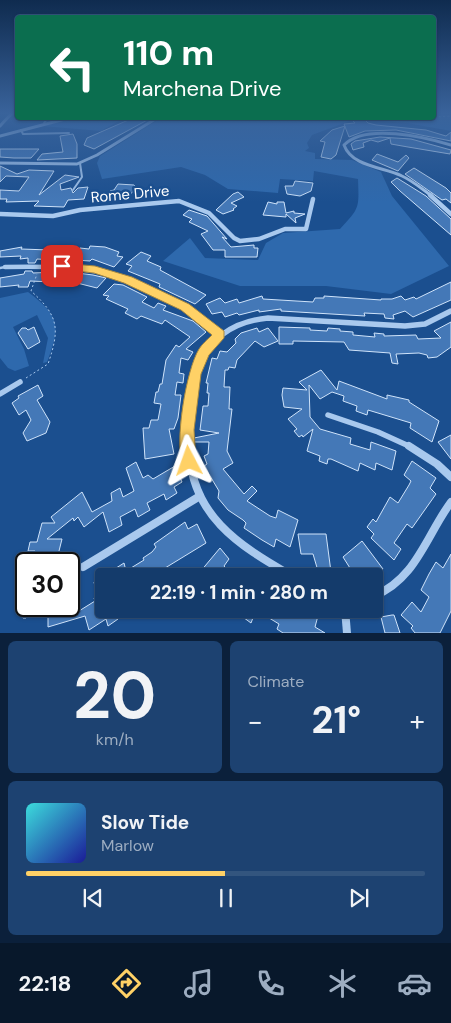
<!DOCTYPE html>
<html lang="en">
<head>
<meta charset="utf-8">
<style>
	:root { --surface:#143b6b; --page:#1d4271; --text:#f1f3f6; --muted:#9dadc1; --line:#33557e; --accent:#ffd166 }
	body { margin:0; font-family:"DM Sans",sans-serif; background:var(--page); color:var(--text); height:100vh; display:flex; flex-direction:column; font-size:19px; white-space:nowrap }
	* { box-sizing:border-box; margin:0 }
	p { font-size:16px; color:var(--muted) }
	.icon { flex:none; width:28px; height:28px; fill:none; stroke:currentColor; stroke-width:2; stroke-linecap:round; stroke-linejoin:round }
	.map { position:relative; height:633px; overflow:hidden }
	.panel { display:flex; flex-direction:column; gap:8px; padding:8px; background:#0b203b; flex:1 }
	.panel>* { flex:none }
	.guide { position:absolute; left:15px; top:15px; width:421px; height:105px; border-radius:5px; box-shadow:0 1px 4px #0004,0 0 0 1px var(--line); background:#0b6e4f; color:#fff; overflow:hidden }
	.speed { position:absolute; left:15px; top:552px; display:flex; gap:10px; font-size:25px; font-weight:700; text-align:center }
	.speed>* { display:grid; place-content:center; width:65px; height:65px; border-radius:50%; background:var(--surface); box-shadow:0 1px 4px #0004,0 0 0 1px var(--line); line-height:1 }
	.speed .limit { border:2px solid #111; border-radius:8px; background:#fff; color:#111 }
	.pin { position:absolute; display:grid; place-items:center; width:42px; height:42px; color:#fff; margin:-21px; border-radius:10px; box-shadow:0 2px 8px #0006 }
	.me { position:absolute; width:55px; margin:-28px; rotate:356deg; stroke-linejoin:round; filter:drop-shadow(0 0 4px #0008) }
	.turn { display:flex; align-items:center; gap:18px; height:105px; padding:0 25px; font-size:22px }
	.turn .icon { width:65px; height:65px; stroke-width:2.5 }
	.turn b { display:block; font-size:35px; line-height:42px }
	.big { font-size:38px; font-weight:700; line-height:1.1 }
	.panel .card { flex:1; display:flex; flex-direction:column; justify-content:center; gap:8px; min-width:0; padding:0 18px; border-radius:8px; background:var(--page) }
	.panel .dial { align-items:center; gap:0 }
	.dial b { font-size:65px; line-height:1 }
	.song { display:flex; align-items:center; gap:15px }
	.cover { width:60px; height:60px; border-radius:8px; background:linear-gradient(135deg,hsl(180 70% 55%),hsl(240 70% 35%)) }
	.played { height:5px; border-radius:2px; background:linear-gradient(90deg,var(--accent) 50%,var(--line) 50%) }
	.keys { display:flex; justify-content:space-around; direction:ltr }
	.heat { display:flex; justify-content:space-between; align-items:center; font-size:28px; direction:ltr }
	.panel .tiles { flex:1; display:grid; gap:8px; grid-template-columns:1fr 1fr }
	.card:last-child { grid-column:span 2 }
	.trip { position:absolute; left:95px; top:568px; width:288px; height:50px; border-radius:5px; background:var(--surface); box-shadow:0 1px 4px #0004,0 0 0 1px var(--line); font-weight:700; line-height:50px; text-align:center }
	.tabs { display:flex; height:80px; justify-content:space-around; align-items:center; background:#08182b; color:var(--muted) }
	.tabs .icon { width:35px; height:35px }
	.tabs .on { color:var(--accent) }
	.tabs b { font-size:22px; color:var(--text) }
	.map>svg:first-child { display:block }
</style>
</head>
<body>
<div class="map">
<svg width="451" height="633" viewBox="0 0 451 633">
	<rect width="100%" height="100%" fill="#1b4f8f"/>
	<!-- green -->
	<g fill="#2e69ad">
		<polygon points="434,114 451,115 451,131 407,123 369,120 367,118 434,118"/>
		<polygon points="78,118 124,118 101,131 42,126"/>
		<path d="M161,118H358L312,135L307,143L309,148L305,151L315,153V159L352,160L381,172L392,196L449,266L391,294L326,286H240L163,261L190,238L205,258L258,260L266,243L283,233L340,229C360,208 359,208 358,179L314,171L313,181L280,179L278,193L228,189L205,175L181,167L102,179L97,163L100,156Z"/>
		<path d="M28,292C60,316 61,326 47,362L43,363L48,338L37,315L13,327L24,349L29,366L15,371L8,368L0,358V298Z"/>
	</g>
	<!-- building -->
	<g fill="#4478b7" stroke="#cfe3fa">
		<polygon points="133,118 151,118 94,149 84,145 87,138"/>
		<polygon points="350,118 363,118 368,123 376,125 426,130 446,136 451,132 451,141 396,130 365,131 349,137 344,124 355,123"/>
		<polygon points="345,126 336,155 331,159 321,157 325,142 320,141 332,130"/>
		<polygon points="73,134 77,144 77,158 37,160 42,154 63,152 60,136"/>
		<polygon points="380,137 411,139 451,150 450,154 408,147 391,144 390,138 378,142 371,140 363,143 364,147 353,150 351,144 355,141"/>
		<polygon points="0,149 39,149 31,158 14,158 0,157"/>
		<polygon points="377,154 398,162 406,155 409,158 398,171 372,160"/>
		<polygon points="0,166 17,174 29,170 54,171 39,195 65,175 79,177 60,184 61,190 71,188 73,193 78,188 88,187 84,199 68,200 64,207 34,206 39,201 6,202 7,199 0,199 0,190 19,191 29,177 6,176 0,182"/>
		<polygon points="414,168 446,188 451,193 451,203 446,199 442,200 405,174"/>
		<polygon points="397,178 426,196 451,219 451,235 400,191 391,182"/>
		<polygon points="295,181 313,183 311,191 300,196 287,194 285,186 293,186"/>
		<polygon points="118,184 134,185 135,186 132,193 118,198 110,191 114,190"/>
		<polygon points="238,192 244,197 231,203 237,206 233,209 234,210 223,214 216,210 233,194"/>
		<polygon points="268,202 277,204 277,202 284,202 286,213 294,211 294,213 305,214 295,218 296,223 286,214 286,217 263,215"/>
		<polygon points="189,210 207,216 227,239 222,237 231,247 254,245 254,248 258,248 257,257 225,257 225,250 213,250 201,234 208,231 189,222 192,219 183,215"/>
		<polygon points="90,246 105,247 119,252 117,256 123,257 114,267 92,259 90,261 60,259 58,263 52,263 53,260 37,259 35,263 28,263 28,258 20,259 21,256 0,257 0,251 22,247 21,249 79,251 80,248 89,249"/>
		<polygon points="141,252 151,256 147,261 161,267 160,270 206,295 195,304 159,287 160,284 128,271 132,266 126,264"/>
		<polygon points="25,271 32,271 33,273 57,272 52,282 30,281 28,287 18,287 19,285 0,287 0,278 24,274"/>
		<polygon points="69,272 93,275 106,278 97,288 73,282 55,281"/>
		<polygon points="451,282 451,300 413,317 405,311 393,315 394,319 385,318 384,314 364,313 365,316 281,311 281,309 259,312 259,310 239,315 237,313 225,317 222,312 212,314 206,304 220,298 225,303 237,299 239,303 262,296 263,299 313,302 315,298 324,298 324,296 381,300 381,299 392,299 401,296 405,300 414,297 416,299"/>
		<polygon points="114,284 123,285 147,297 142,302 154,308 158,303 166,306 163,310 193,321 206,332 186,349 193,352 188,360 181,358 179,373 184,374 183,383 177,382 175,395 181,395 178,418 174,429 169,429 174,454 145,459 143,428 149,428 151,420 158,420 161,404 154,403 156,392 158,392 160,384 162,384 166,360 176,345 179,347 190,337 165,320 162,324 141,316 137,319 125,313 128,309 106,299 109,296 103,295"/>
		<polygon points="451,322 451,347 437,357 428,358 427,355 419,353 396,354 398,364 392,363 390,353 349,350 344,342 293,341 293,344 279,344 279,327 310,328 310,330 327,331 328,328 340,329 340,331 353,332 353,335 375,337 374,333 384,334 384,336 416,335 418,339 441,338 434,331"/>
		<polygon points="34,327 40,342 28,349 18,333 22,328 26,328 28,330"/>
		<polygon points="257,328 259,332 268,328 278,341 264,347 255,341 237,360 235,368 229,367 228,370 225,370 224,387 230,387 229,409 232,409 227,451 233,463 223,469 244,494 252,486 257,491 247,501 270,516 276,518 278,510 298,520 290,547 276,539 274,547 262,540 244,528 246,523 243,520 228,510 218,498 219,491 204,466 207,464 204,456 208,454 209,442 194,442 194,438 219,433 200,430 203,406 208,406 209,393 207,393 208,383 206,383 212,358 217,359 220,351 227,352 236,343 235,339 241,333"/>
		<polygon points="321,370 337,390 339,381 387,399 387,395 409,400 409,402 439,421 432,442 410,428 411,423 368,410 367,415 356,411 357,406 343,401 344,396 332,392 320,399 309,385 310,417 320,429 351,438 350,444 370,450 371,442 396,451 392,470 376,463 375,470 360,463 358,471 331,459 328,459 327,464 319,461 320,456 307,451 313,429 303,437 302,435 299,437 294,431 297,429 288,419 302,409 284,407 282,395 283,388 307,390 299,382"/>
		<polygon points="38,385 43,396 37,400 50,422 46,433 27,441 23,433 31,420 26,410 19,415 12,403 19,398 18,396"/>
		<polygon points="451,435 451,459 438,442"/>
		<polygon points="412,461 436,478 430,488 436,494 412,528 407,524 394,543 401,549 394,560 371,538 374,534 367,527 373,519 376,522 390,497 398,503 409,485 411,481 404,475"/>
		<polygon points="136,462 143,478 148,475 153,479 175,466 182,482 174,487 177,493 166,500 164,494 147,503 150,510 138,517 135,509 120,517 122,525 109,532 103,512 84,527 78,517 74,521 73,518 47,539 62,539 58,555 34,555 35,551 28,551 30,542 37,542 42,523 55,523 51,517 82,492 92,512 112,501 111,493 120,488 123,497 134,491 126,468"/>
		<polygon points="185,522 188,529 197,524 206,543 152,576 104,576 104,609 115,609 118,619 108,626 106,619 89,630 85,616 48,627 48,606 69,606 69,589 80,586 79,611 95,601 94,598 97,595 94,582 124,563 126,571 144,560 143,558 152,552 156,547 154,544"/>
		<polygon points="298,534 326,534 331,572 318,571 313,554 301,554"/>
		<polygon points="362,541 383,569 375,576 355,576 343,557"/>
		<polygon points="220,548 229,559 224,566 233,576 203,576 200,572"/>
		<polygon points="451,554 451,611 440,633 415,633 411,628 413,626 401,615 412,602 421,612 429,597 421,590 429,574 436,562 443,568"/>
		<polygon points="26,573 26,618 23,618 18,578"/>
		<polygon points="232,609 313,609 319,612 315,627 325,633 283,633 277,629 279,624 256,610 251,623"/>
		<polygon points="392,615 394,615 400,633 385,633 381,617"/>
	</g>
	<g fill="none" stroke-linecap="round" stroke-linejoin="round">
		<!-- path -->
		<g stroke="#a9c9ee" stroke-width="1" stroke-dasharray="2 2.5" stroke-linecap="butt">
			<polyline points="434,117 451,116"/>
			<polyline points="390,118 428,118"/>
			<path d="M26,378L48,364C60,329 59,316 31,291L37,274"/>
		</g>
		<!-- service-far1 -->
		<g stroke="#a9c9ee" stroke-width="2">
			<polyline points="44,123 48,118"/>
			<polyline points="21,130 23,134 69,133"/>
			<polyline points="73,190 82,177 80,163"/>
		</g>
		<!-- service -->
		<polyline stroke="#a9c9ee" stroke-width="2.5" points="0,268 5,267"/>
		<!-- minor-far3 -->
		<g stroke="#a9c9ee" stroke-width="3">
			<polyline points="0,126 12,113"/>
			<polyline points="0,136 69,118"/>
			<polyline points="0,163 77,164 97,155 157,118"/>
			<path d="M432,196C422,189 413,181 402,176C384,167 352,167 344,145C365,123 425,137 451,145"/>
		</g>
		<!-- minor-far2 -->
		<g stroke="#a9c9ee" stroke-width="4.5">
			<polyline points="430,195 451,214"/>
			<polyline points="0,214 53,216 80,210 179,201 209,213 234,238 240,241 259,239 285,229 306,229 313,199"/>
			<path d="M5,267C74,266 119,267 180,305"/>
		</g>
		<!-- minor-far1 -->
		<g stroke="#a9c9ee" stroke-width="5.5">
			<polyline points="178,304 220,334"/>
			<polyline points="0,394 20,382"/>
			<polyline points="328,415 378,432 411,447"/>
			<path d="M189,447C187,386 196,325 268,318L405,326L425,324L451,311"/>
		</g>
		<!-- minor -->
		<g stroke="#a9c9ee" stroke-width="8">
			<path d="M189,446C190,515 238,545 292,576"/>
			<polyline points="409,446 437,464 451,477"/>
			<polyline points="83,567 200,496"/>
			<path d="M374,596C416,579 426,536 451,502"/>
			<polyline points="345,609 347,633"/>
		</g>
	</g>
	<!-- sky -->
	<linearGradient id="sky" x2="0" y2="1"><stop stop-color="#0f2b4f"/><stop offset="0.56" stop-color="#39639b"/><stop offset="1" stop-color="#39639b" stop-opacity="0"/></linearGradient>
	<rect width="451" height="202" fill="url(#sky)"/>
	<!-- route -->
	<path fill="#ffd166" stroke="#a68842" d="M62,263L95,266L132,277L189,304L224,331V338L209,355L201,374L194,430L196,461L194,466L189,468L183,466C174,443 186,370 199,349C202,344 208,339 212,335L181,310L124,283L94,273L59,269L57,266Z"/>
	<g text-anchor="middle" stroke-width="5" stroke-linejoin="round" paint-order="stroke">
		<!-- far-street labels -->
		<g font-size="15" fill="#fff" stroke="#1b4f8f">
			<text transform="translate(130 194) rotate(-5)" y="5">Rome Drive</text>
		</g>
	</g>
</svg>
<div class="speed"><div class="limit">30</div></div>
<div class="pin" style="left:62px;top:266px;background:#d93025"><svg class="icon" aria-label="arrive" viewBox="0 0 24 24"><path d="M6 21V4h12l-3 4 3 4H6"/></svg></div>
<svg class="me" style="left:189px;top:461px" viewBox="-20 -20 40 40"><path d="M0-17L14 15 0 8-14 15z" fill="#ffd166" stroke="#fff" stroke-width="4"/></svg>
<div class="trip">22:19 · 1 min · 280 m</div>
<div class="guide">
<div class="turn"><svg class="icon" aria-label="left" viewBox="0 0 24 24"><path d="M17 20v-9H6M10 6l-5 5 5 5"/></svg><div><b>110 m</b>Marchena Drive</div></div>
</div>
</div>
<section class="panel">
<div class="tiles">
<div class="card dial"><b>20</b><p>km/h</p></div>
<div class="card"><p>Climate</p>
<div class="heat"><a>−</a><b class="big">21°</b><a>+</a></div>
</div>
<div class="card">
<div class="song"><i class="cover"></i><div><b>Slow Tide</b><p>Marlow</p></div></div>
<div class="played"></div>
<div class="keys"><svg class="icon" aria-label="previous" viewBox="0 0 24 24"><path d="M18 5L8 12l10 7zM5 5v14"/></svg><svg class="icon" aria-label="pause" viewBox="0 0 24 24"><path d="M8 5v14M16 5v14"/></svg><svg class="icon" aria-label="next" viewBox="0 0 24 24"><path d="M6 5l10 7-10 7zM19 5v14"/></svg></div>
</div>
</div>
</section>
<nav class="tabs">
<b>22:18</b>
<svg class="icon on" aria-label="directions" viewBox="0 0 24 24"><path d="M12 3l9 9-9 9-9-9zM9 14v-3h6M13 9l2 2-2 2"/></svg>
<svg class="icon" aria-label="music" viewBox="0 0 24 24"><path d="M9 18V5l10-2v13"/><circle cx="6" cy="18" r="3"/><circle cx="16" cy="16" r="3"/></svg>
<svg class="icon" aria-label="phone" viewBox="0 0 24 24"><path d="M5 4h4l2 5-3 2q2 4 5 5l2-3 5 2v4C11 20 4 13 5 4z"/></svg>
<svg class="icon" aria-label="climate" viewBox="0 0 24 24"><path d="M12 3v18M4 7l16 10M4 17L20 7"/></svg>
<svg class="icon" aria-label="car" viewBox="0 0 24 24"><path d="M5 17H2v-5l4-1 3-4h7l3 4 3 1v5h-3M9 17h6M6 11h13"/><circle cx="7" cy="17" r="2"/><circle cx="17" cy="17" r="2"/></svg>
</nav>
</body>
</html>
